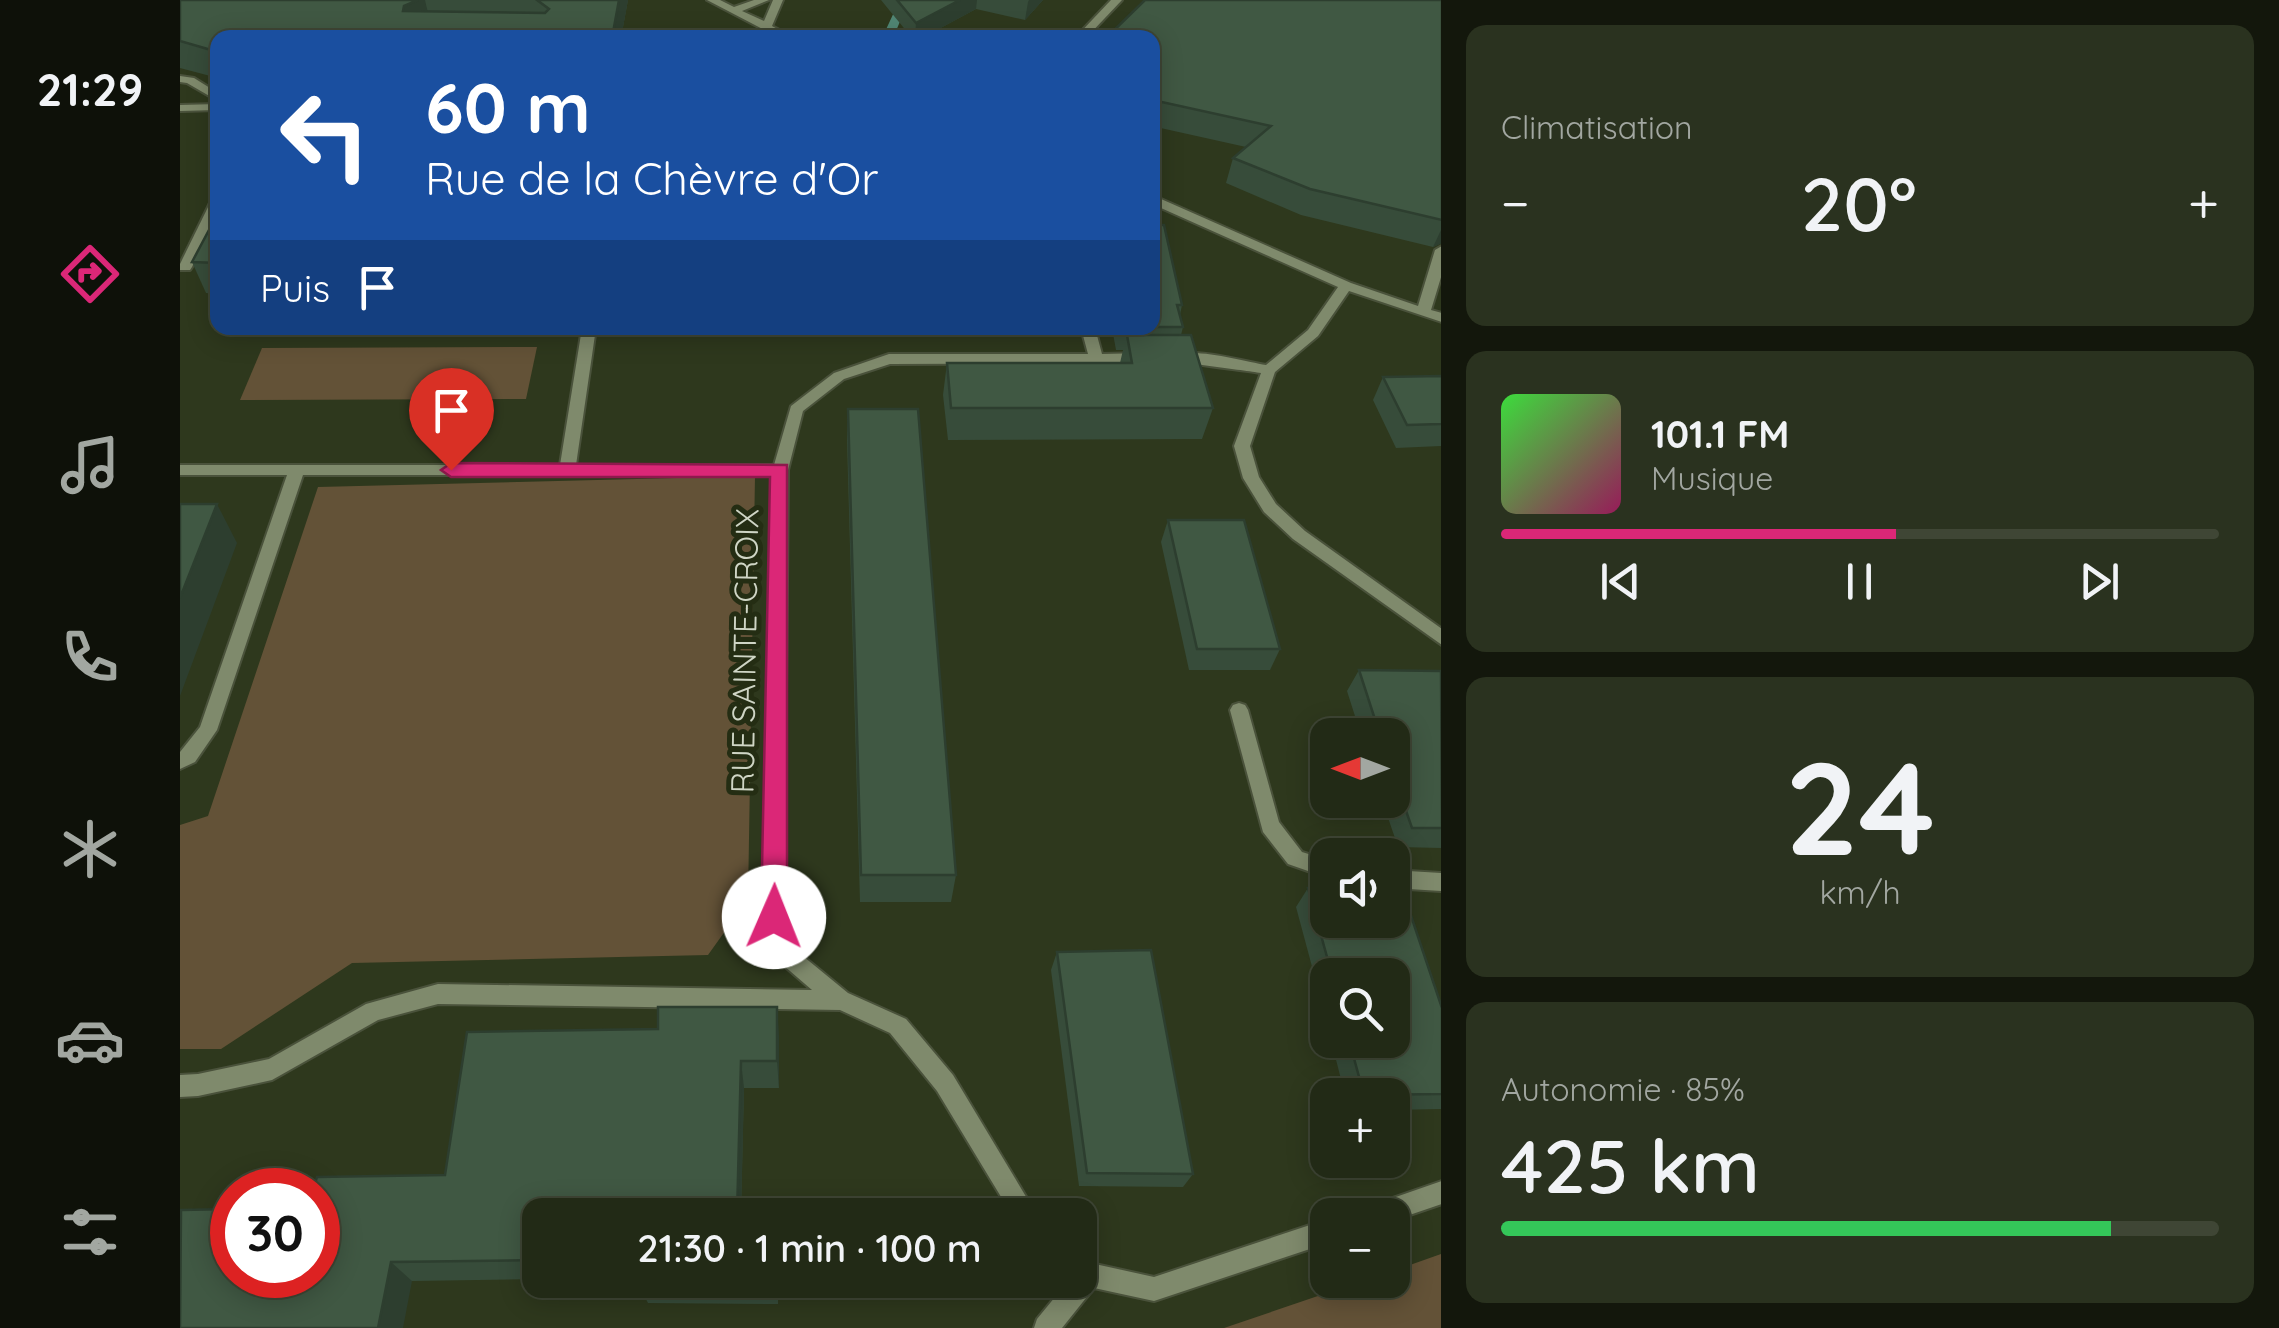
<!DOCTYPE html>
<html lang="fr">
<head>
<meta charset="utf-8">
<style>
	:root { --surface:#222a16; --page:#2a321f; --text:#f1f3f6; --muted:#a2a7a1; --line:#3f4635; --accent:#db2777 }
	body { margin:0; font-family:Quicksand,sans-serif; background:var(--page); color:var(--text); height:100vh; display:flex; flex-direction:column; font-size:38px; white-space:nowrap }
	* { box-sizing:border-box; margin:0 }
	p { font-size:32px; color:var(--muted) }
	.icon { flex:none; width:55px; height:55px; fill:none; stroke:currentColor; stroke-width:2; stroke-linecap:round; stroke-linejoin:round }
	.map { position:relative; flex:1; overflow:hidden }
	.details { display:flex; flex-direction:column; gap:25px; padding:25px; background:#13170c; width:838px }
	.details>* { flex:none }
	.hud { position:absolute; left:30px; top:30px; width:950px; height:305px; border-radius:20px; box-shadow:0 5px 25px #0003,0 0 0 2px var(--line); background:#1a4fa0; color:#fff; overflow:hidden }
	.needle { width:65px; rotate:270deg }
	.fabs { position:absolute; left:1130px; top:718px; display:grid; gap:20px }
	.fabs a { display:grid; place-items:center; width:100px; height:100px; border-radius:20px; background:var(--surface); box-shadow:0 5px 25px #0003,0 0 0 2px var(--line); font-size:50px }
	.speed { position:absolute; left:30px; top:1168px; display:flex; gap:20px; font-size:50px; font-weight:700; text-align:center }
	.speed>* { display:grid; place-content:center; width:130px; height:130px; border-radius:50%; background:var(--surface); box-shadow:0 5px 25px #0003,0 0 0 2px var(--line); line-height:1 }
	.speed .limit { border:15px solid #d22; background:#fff; color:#111 }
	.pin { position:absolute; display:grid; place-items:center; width:85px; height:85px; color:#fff; margin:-102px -42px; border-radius:50% 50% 50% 0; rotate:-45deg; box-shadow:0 0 10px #0007 }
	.pin .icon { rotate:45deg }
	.me { position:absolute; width:110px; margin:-55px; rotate:1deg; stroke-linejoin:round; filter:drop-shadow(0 0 8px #0008) }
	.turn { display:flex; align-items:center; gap:35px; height:210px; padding:0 50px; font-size:45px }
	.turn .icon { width:130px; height:130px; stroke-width:2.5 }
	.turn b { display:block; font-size:70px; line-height:85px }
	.then { display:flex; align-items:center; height:95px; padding:0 50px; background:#0003; gap:20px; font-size:38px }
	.big { font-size:75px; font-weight:600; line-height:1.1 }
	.details .widget { flex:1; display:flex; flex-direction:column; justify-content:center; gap:15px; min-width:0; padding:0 35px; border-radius:20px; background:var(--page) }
	.details .dial { align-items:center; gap:0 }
	.dial b { font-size:130px; line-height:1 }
	.song { display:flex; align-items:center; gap:30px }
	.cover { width:120px; height:120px; border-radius:15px; background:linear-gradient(135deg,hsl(120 70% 55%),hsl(330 70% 35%)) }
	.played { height:10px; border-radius:5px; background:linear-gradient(90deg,var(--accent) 55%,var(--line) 55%) }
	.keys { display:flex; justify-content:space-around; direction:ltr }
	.heat { display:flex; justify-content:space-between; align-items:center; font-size:55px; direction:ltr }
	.charge { height:15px; border-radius:8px; background:linear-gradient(90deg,#34c759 85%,var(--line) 0) }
	.trip { position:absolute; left:342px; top:1198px; width:575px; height:100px; border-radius:20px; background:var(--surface); box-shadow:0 5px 25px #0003,0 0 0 2px var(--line); font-weight:600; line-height:100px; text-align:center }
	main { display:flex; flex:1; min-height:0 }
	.dock { display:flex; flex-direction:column; width:180px; justify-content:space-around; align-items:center; background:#0e1109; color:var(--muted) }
	.dock .icon { width:70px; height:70px }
	.dock .selected { color:var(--accent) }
	.dock b { font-size:45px; color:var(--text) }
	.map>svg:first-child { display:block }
</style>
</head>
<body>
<main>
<nav class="dock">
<b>21:29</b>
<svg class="icon selected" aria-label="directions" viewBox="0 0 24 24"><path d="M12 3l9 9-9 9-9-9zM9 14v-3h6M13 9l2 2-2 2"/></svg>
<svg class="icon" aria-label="music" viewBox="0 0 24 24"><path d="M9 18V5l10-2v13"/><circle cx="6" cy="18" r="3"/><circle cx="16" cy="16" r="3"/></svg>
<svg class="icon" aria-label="phone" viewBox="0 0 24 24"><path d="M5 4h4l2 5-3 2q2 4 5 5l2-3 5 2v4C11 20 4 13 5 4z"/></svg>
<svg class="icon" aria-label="climate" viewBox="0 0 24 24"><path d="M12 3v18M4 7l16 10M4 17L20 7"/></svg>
<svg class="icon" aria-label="car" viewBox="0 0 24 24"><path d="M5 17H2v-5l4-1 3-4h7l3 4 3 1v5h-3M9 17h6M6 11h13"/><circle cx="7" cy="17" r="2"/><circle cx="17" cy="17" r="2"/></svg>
<svg class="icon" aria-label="filters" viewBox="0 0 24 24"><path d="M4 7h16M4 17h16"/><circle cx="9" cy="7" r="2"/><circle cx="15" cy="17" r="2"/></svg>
</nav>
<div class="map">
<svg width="1262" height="1328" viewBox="0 0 1262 1328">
	<rect width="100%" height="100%" fill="#2e381d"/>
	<!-- green -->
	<g fill="#635237">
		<polygon points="357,347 346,399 60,400 82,348"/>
		<polygon points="575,476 568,899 528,955 172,963 41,1049 0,1049 0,825 28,816 138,487"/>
		<polygon points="1261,1254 1261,1328 1044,1328 1185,1280 1212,1280 1213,1271"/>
	</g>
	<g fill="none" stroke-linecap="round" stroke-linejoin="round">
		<!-- stream -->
		<polygon fill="#518775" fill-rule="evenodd" points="734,0 748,0 724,12 713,38 702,38 716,8"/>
		<!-- minor casing -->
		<g stroke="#4a523b" stroke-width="4">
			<g id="minor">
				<polygon points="527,0 540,0 554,7 574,0 589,0 562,11 584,21 593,0 603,0 592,26 614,38 600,38"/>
				<polygon points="931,0 942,0 906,38 895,38"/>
				<polygon points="0,76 14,78 38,93 38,101 7,83 0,82"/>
				<polygon points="38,104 38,110 0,111 0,105"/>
				<polygon points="38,195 38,213 12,267 10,270 0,270 0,264 32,199"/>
				<path d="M972,195L1171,283L1238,306L1255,250L1262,246V274L1251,310L1262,313V322L1169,291L1138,336L1095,372L1070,446L1079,477L1096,504L1125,531L1262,629V645L1113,539L1084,512L1063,478L1054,446L1081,373C1064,370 997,363 989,358C1008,345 1062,361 1086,365L1128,330L1158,287L972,204Z"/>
				<polygon points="402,328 416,328 396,465 594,465 611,406 654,373 709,354 908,354 901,328 915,328 922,354 965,353 972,358 965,363 710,364 664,379 623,411 608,470 604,917 618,952 668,993 726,1019 773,1075 857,1215 832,1215 757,1091 710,1033 660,1010 258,1004 198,1020 92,1080 18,1096 0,1097 0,1075 18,1074 89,1059 186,1004 258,984 632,990 603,965 584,917 592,475 123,475 37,730 15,762 0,769 0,752 20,727 107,475 0,475 0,465 380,465"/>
				<polygon points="1059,703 1065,705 1068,710 1099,822 1122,852 1148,860 1148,878 1108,864 1083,832 1050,710 1053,705"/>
				<polygon points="1212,870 1262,873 1262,891 1212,888"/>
				<polygon points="1262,1181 1262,1204 1212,1221 1212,1215 1183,1215 1187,1207"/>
				<polygon points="1148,1219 1148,1243 974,1301 914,1288 882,1328 854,1328 857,1319 889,1280 900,1280 900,1255 915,1264 974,1277"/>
			</g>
		</g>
		<!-- minor -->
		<use href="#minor" fill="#7f8a6c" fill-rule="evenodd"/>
	</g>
	<!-- wall -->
	<g fill="#374c3a">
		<polygon points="0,0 448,0 441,38 38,38 38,78 0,68"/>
		<polygon points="701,0 863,0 845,20 796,9 742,38 732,38"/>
		<polygon points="965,0 1262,0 1262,243 1253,247 1121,215 1046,183 1053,158 1066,147 976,127"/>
		<polygon points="38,213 38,294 26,293 12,262"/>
		<polygon points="972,225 1002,305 1000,315 1003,327 1001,335 1033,408 1022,439 768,440 763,395 767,363 940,363 943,350 936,350 932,328 972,328"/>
		<polygon points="438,328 503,328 502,330 439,330"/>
		<polygon points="1262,376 1262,446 1216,448 1193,400 1203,377"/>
		<polygon points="668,409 776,875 771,902 680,902 667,440"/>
		<polygon points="988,520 1100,649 1090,670 1009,670 981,542"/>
		<polygon points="1179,670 1261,671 1262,848 1218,847 1202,800 1212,800 1212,735 1181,735 1167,691"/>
		<polygon points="1128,888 1262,1008 1262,1109 1212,1110 1212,1095 1165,1095 1151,1040 1212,1040 1212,975 1148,975 1148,1026 1116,907"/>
		<polygon points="877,952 1013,1174 1003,1187 899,1186 871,970"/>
		<polygon points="597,1007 599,1088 564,1088 561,1215 360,1215 360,1279 232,1281 52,1275 265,1175 478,1029"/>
		<polygon points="460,1280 598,1280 598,1304 468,1303 459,1285"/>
	</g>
	<!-- shaded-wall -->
	<g fill="#2d3e2f">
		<polygon points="238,0 245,0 251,26 223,11 224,6"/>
		<polygon points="439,0 448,0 441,38 432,38"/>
		<polygon points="780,0 797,0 796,9 742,38 735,38 736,23"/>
		<polygon points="849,0 863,0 845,20 848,2"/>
		<polygon points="982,102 976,127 972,129 972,108"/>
		<polygon points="1262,228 1262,243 1253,247"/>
		<polygon points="37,504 57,543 0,696 0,598"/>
		<polygon points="597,1007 599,1035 599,1088 597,1061"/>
		<polygon points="561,1061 564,1088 561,1215 557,1215"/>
		<polygon points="211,1262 232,1281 223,1328 198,1328"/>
	</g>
	<!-- building -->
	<g fill="#405843" stroke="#2d3e2f" stroke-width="2.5">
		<polygon points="0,0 238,0 224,6 223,11 365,13 369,9 357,0 439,0 432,38 38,38 38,52 0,41"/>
		<polygon points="717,0 780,0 736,23"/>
		<polygon points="965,0 1262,0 1262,220 1130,189 1053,158 1091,126 982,102 972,108 972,38 926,38"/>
		<polygon points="38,213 38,263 12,262"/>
		<polygon points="972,225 984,225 1002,305 997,305 1003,327 972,327"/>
		<polygon points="947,335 1011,335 1033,408 771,408 767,363 952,363"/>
		<polygon points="1262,376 1262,424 1227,425 1203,377"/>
		<polygon points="668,409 738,409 776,875 681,875"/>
		<polygon points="0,504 37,504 0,598"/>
		<polygon points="988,520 1064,520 1100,649 1017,649"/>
		<polygon points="1179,670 1261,671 1262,828 1232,828 1212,771 1212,735 1200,735"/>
		<polygon points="1128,888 1148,888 1148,920 1212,920 1212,889 1222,889 1262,1008 1262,1094 1184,1095 1169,1040 1212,1040 1212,975 1152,975"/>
		<polygon points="971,950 1013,1174 907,1173 877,952"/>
		<polygon points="478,1007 597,1007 597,1061 561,1061 557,1215 360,1215 360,1260 211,1262 198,1328 0,1328 1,1210 52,1209 52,1275 138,1275 138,1190 133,1190 137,1177 265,1175 287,1032 478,1029"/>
		<polygon points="460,1280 596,1280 597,1286 459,1285"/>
	</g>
	<!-- route -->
	<polygon fill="#db2777" stroke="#8e194d" stroke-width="2.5" points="271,463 607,465 607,917 603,925 594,929 585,925 581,917 590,477 271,477 261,470"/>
	<g text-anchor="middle" stroke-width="10" stroke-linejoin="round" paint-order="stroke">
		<!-- street labels -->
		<g font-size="32" fill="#cfd5c5" stroke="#242d13">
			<text transform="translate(565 651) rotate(-89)" y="11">RUE SAINTE-CROIX</text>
		</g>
	</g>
</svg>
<div class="fabs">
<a><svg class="needle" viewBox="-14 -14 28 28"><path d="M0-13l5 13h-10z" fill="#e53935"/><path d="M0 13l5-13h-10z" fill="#a2a7a1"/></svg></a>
<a><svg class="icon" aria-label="sound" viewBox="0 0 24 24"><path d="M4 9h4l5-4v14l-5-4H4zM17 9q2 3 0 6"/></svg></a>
<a><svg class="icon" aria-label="search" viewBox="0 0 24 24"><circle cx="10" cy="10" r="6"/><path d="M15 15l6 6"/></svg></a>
<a>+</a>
<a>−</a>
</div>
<div class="speed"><div class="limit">30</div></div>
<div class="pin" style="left:271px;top:470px;background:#d93025"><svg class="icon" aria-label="arrive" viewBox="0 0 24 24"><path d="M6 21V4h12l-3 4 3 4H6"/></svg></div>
<svg class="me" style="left:594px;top:917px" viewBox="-20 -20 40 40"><circle r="19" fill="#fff"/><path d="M0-13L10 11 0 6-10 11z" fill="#db2777"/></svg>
<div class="trip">21:30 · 1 min · 100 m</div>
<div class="hud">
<div class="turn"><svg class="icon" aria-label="left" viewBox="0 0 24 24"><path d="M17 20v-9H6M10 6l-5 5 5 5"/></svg><div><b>60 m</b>Rue de la Chèvre d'Or</div></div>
<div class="then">Puis<svg class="icon" aria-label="arrive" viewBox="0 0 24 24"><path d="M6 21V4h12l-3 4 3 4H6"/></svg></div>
</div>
</div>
<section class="details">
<div class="widget"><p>Climatisation</p>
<div class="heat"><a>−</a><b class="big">20°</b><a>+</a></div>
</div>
<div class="widget">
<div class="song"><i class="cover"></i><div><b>101.1 FM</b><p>Musique</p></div></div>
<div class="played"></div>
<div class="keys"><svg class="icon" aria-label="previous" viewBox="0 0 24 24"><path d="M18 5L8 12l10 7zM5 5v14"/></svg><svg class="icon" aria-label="pause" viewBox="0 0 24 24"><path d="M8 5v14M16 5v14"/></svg><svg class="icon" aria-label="next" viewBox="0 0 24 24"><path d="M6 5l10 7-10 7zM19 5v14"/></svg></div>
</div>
<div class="widget dial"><b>24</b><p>km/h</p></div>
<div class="widget"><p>Autonomie · 85%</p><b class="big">425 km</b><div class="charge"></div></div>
</section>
</main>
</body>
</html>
